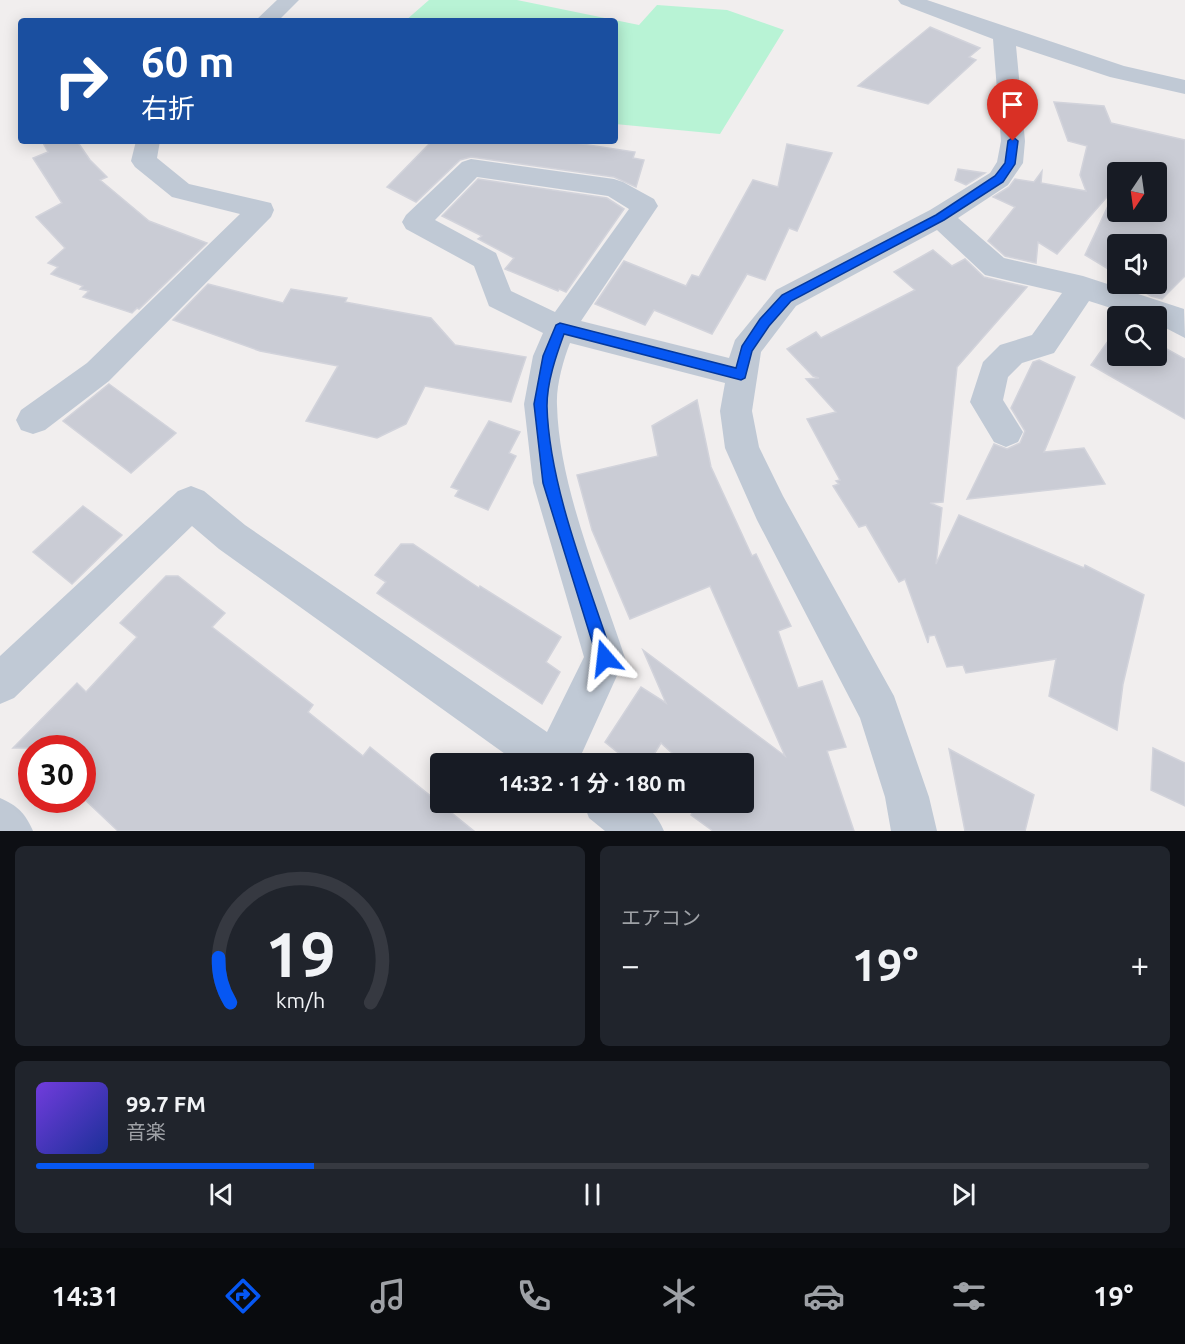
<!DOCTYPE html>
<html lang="ja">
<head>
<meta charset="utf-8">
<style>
	:root { --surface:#171b24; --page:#20242c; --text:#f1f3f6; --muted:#9ea1a6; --line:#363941; --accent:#0657f3 }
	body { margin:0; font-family:Ubuntu,"Noto Sans JP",sans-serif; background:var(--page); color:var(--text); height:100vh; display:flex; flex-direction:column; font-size:22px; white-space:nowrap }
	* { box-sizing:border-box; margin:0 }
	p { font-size:20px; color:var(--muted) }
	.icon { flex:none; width:33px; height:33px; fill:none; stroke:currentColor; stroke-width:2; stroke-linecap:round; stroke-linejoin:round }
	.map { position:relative; height:831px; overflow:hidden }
	.side { display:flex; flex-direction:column; gap:15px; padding:15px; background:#0d0f14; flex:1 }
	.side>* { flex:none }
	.top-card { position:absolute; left:18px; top:18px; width:600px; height:126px; border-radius:6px; box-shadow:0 3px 15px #0003; background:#1a4fa0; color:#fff; overflow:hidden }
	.needle { width:39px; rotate:193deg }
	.controls { position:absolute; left:1107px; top:162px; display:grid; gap:12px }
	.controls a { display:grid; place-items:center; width:60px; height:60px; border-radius:6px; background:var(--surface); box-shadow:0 3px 15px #0003; font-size:30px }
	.speed { position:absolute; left:18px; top:735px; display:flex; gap:12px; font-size:30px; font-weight:700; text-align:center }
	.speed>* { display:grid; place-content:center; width:78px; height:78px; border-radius:50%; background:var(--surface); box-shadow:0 3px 15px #0003; line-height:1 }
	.speed .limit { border:9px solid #d22; background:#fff; color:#111 }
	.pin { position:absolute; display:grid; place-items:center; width:51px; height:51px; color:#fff; margin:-62px -26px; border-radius:50% 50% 50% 0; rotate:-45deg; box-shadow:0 0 6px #0007 }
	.pin .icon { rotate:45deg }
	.me { position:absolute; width:66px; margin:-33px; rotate:343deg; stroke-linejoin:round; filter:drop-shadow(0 0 4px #0008) }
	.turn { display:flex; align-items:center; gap:21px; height:126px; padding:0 24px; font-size:27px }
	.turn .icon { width:78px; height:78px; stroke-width:2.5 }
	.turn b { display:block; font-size:42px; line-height:51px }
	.big { font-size:45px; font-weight:700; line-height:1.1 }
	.side .tile { flex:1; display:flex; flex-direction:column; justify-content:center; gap:9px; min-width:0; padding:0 21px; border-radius:9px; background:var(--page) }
	.side .dial { align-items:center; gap:0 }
	.dial svg { height:156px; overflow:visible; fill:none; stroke:var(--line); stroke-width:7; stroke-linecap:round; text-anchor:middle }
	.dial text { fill:var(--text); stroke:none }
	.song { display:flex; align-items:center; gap:18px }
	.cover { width:72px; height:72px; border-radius:9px; background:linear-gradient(135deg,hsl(260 70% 55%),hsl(230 70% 35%)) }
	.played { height:6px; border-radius:3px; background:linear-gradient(90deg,var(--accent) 25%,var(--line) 25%) }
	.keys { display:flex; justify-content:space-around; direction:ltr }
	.heat { display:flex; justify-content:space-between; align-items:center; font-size:33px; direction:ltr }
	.side .tiles { flex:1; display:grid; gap:15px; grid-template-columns:1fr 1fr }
	.tile:last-child { grid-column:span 2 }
	.trip { position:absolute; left:430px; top:753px; width:324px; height:60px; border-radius:6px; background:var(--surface); box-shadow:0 3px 15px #0003; font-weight:700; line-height:60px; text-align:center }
	.dock { display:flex; height:96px; justify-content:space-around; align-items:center; background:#090b0e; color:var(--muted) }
	.dock .icon { width:42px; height:42px }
	.dock .selected { color:var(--accent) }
	.dock b { font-size:27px; color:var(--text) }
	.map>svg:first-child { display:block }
</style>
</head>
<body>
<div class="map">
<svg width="1185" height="831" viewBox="0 0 1185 831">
	<rect width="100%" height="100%" fill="#f1eeee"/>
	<!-- green -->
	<polygon fill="#b8f3d5" points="429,0 517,0 639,25 657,5 727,10 784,30 720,134 615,124 615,21 405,21"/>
	<!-- building -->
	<g fill="#caccd5" stroke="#d2d3db" stroke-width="1.5" fill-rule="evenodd">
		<polygon points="930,27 980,48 969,57 976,60 928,104 858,86"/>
		<path d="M1054,102L1104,106L1111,123L1185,140V276L1162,299L1151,296L1131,284H1156V244H1118V275L1085,255L1115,191L1113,190L1057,254L1038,242L1036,263L1005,256L988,241L1015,207L993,197L1009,187L1015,179L1034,182L1042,171L1041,183L1086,191L1080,175L1087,146L1068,141ZM1118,172H1156V212H1118Z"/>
		<polygon points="42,141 77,141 90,160 107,177 100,180 149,221 207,243 139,309 137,308 132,313 83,297 89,291 80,289 83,286 51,274 58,267 48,263 65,248 36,217 62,203 33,158 48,152"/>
		<polygon points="432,141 562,141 635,152 633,158 644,160 636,187 614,177 471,157 460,160 416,202 387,187"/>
		<polygon points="787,144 832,153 797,231 789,228 765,280 747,274 712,334 654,310 645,325 595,304 624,261 686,286 692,275 699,277 753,180 778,187"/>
		<polygon points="958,169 985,173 966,185 955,180"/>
		<polygon points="478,179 607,198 624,209 566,292 559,289 558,291 505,269 514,258 478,239 482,236 442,216"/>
		<polygon points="933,250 952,266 965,259 984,277 1027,287 957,367 943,502 930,503 942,508 936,564 959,515 1084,568 1085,565 1144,595 1123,684 1117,730 1049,696 1056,659 966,673 963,665 947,667 935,635 929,636 928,643 905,579 899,582 866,525 859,527 833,486 839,484 836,481 840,480 807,419 836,412 806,379 819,378 813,376 787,349 816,332 821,338 915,290 894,272"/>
		<polygon points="208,284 283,303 291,289 347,298 345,302 431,318 455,345 526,357 511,402 425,386 406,424 377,438 306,421 338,366 260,351 173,320"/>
		<polygon points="1118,327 1118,356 1156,356 1156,343 1185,359 1185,419 1091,365"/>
		<polygon points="1039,360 1075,377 1044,452 1084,448 1105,484 967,499 994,444 1007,449 1020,443 1025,431 1011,408 1033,362"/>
		<polygon points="109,384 176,433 131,473 63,421"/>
		<polygon points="697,400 711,467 752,556 756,554 791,626 778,631 798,688 822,681 846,747 827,751 854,831 713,831 691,815 697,802 744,802 744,764 684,764 661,743 648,764 632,764 605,742 641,687 666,703 643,650 785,756 710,586 630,619 592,530 577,475 658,456 652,426"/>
		<polygon points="489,421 520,432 509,453 516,456 488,510 455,496 459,490 451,487"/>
		<polygon points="83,506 122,535 72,584 33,552"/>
		<polygon points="401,544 413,544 479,588 480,586 561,637 546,662 560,672 542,704 377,593 386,582 375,575"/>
		<polygon points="166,576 178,576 225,613 212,627 313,705 308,712 363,756 370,747 474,831 118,831 82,797 82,748 13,748 77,683 86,692 137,637 120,623"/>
		<polygon points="1153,748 1185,763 1185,806 1151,790"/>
		<polygon points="949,749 1034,795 1025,831 965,831"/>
	</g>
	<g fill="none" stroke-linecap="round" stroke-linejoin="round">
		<!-- minor -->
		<g fill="#c0c9d5" fill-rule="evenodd">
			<polygon points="277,0 299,0 278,21 255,21"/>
			<path d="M898,0H927L1124,66L1185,80V94L1110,77L1016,46L1025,141L1023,163L1008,185L958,218L1004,258L1083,276L1184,309L1185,338L1156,323V316H1136L1089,301L1054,353L1022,363L1008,377L1003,400L1023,432L1018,442L1006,447L994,442L970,402L983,362L1000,345L1032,335L1062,293L985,275L937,230L796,306L761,352L752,411L759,447L783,496L894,696L929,797L937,831H891L885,797L860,718L757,520L725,448L720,411L725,383L570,343C563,361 556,386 557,405C559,487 600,581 625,658L577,764H519L219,549L192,526L14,698L0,704V656L178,491L191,486L204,491L245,525L547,732L584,657L533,483L524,404L533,356L543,333L489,306L474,266L406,229L402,222L406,215L462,162L471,159L614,179L623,182L654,199L658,206L581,321L729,358L735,340L776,290L930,210L990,173L997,162L1001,141L993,39L901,4ZM477,177L608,196L629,209L555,312L511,291L496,253L435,220Z"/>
			<polygon points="136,141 160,141 157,158 189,184 271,203 274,210 271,217 109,381 45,430 33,434 21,430 16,420 21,410 87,363 240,214 172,197 135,167 131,161"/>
			<path d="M0,798C18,806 25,813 33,831H0Z"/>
			<path d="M583,802C620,802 647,791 664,831H605L589,818Z"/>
		</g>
	</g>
	<!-- route -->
	<path fill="#0657f3" stroke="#04399e" stroke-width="1.5" d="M1013,137L1018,141L1015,164L1003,182L944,220L791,301L769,326L752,351L745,378L741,380L564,334C556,356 547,382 547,406C549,486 588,581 613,658L611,664L605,667L599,664L543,483L534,404L543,356L556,325L560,323L736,368L742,346L760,319L782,295L936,215L995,176L1005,163L1008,141Z"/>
</svg>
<div class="controls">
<a><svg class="needle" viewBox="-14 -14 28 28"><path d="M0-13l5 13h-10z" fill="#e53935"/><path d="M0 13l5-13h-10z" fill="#9ea1a6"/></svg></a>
<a><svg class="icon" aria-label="sound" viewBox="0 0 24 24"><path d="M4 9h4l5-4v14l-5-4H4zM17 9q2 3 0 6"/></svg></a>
<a><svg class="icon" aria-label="search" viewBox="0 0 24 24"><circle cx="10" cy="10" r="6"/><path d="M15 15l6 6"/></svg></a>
</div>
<div class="speed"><div class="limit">30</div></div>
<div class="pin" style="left:1013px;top:141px;background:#d93025"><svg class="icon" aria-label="arrive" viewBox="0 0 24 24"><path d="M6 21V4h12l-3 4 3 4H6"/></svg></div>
<svg class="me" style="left:605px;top:658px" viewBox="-20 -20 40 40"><path d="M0-17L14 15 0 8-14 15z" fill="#0657f3" stroke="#fff" stroke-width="4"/></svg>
<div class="trip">14:32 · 1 分 · 180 m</div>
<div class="top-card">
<div class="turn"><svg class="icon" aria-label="right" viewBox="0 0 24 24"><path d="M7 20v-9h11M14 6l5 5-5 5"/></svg><div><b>60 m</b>右折</div></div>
</div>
</div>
<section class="side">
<div class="tiles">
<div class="tile dial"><svg viewBox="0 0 100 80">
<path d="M14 69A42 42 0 1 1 86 69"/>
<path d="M14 69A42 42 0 0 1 8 46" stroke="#0657f3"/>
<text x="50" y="56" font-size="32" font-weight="700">19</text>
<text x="50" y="72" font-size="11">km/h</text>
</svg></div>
<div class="tile"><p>エアコン</p>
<div class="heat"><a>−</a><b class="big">19°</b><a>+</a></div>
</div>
<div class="tile">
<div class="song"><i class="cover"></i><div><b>99.7 FM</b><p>音楽</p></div></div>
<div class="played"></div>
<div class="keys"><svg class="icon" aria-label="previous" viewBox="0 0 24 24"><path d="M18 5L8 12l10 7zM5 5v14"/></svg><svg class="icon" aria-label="pause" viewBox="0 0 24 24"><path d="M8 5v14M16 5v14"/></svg><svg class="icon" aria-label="next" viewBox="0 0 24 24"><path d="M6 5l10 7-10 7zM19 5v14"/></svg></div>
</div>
</div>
</section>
<nav class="dock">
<b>14:31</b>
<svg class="icon selected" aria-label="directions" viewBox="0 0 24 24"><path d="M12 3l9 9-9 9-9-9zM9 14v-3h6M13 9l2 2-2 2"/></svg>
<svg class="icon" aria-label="music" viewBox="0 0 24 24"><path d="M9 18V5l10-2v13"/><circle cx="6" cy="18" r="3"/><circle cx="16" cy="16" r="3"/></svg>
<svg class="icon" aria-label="phone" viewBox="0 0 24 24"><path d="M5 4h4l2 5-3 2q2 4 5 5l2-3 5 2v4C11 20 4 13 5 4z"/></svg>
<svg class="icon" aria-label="climate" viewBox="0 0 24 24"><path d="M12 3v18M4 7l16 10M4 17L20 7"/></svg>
<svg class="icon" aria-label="car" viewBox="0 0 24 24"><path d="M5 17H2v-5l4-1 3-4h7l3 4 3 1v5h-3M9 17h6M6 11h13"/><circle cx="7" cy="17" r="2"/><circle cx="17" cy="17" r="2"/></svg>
<svg class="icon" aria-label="filters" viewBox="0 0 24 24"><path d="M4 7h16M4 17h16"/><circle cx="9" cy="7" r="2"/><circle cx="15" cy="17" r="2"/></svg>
<b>19°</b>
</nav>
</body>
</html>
